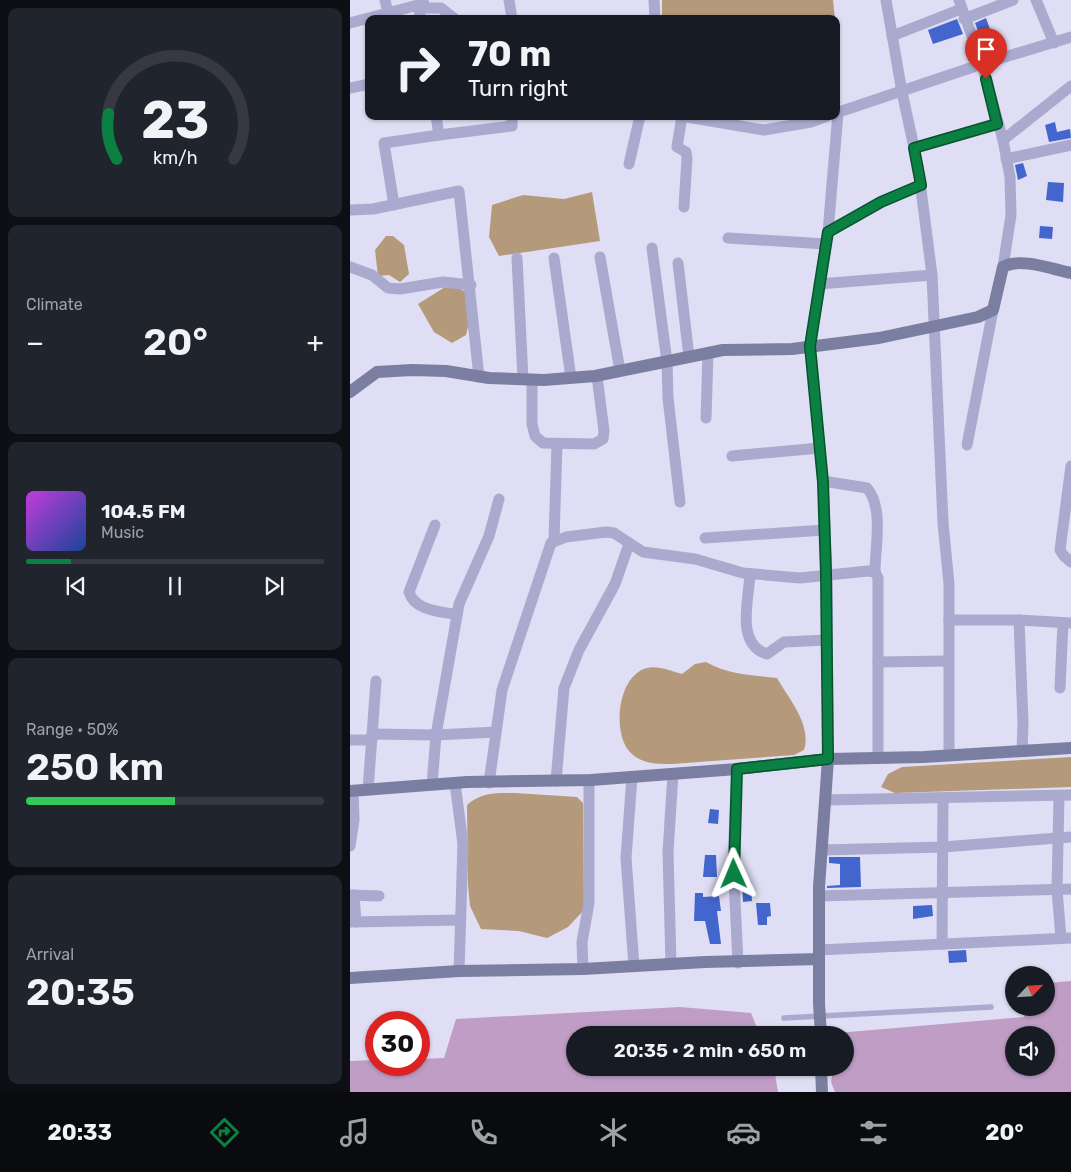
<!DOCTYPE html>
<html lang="en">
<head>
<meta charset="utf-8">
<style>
	:root { --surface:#171b24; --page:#20242c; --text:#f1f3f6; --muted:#9ea1a6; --line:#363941; --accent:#0b8043 }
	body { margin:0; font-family:Rubik,sans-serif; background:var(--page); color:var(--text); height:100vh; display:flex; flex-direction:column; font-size:19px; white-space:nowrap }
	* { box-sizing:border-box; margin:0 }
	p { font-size:16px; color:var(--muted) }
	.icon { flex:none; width:28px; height:28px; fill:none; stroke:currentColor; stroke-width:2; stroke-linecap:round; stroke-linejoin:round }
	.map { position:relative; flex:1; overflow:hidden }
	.drawer { display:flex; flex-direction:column; gap:8px; padding:8px; background:#0d0f14; width:350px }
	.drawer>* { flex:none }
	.top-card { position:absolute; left:15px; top:15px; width:475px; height:105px; border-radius:10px; box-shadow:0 1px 4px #0004; background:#171b24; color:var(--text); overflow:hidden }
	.needle { width:32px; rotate:65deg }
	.buttons { position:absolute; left:655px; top:966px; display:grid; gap:10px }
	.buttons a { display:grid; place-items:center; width:50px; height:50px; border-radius:50%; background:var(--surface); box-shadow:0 1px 4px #0004; font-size:25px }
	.speed { position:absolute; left:15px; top:1011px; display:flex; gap:10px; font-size:25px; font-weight:700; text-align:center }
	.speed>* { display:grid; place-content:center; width:65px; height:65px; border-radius:50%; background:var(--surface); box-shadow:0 1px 4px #0004; line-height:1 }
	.speed .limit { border:8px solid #d22; background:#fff; color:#111 }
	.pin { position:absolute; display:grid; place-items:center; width:42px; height:42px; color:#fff; margin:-51px -21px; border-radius:50% 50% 50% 0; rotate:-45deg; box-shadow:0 0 5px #0007 }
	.pin .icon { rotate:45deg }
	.me { position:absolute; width:55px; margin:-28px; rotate:359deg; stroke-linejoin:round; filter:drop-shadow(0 0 4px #0008) }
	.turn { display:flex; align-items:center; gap:18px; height:105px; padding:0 20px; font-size:22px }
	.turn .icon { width:65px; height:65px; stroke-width:2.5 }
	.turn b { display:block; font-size:35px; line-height:42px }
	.big { font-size:38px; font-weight:600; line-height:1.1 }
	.drawer .tile { flex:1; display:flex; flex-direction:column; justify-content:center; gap:8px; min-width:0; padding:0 18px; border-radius:10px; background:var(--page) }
	.drawer .dial { align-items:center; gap:0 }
	.dial svg { height:130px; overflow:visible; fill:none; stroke:var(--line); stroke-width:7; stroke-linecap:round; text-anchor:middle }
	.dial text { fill:var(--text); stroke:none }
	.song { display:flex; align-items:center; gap:15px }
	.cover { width:60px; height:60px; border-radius:8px; background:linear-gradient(135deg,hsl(290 70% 55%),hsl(220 70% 35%)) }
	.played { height:5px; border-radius:2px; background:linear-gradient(90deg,var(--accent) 15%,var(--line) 15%) }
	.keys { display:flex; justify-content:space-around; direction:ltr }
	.heat { display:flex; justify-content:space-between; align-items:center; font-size:28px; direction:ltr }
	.charge { height:8px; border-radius:4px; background:linear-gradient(90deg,#34c759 50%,var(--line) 0) }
	.trip { position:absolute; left:216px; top:1026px; width:288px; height:50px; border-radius:25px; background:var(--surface); box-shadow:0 1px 4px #0004; font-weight:600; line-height:50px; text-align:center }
	.menu { display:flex; height:80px; justify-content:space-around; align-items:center; background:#090b0e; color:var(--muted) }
	.menu .icon { width:35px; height:35px }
	.menu .selected { color:var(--accent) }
	.menu b { font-size:22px; color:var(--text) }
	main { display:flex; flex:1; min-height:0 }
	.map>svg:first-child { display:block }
</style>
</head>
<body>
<main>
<section class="drawer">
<div class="tile dial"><svg viewBox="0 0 100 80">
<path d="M14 69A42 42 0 1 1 86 69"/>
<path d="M14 69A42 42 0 0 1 9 41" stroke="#0b8043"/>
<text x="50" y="56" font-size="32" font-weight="700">23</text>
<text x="50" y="72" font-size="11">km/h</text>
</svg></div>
<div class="tile"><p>Climate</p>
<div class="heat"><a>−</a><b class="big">20°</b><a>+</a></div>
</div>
<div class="tile">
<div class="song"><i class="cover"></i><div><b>104.5 FM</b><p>Music</p></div></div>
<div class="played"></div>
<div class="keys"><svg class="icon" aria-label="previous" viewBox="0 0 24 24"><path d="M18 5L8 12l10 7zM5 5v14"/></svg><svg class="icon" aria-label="pause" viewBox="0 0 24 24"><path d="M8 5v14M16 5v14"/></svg><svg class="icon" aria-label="next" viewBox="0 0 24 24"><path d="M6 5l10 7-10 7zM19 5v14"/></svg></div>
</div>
<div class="tile"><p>Range · 50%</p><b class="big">250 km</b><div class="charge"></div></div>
<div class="tile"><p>Arrival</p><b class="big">20:35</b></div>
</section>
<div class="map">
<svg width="721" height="1092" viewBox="0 0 721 1092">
	<rect width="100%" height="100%" fill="#dfdef4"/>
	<!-- green -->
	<g fill="#bf9dc5" fill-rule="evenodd">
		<path d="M721,981V1092H485L481,1082L483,1068H495V1035H487V1033L674,1017L678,1008H696V983ZM664,1035H696V1068H664Z"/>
		<polygon points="330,1007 401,1013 410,1035 225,1035 225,1068 424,1068 428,1092 0,1092 0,1061 26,1060 26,1065 69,1065 69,1059 94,1058 106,1019"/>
	</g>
	<!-- water -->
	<g fill="#b49a7b">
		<polygon points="312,0 483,0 485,19 312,19"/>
		<polygon points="242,192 250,241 149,256 139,237 142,205 173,195 214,199"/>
		<polygon points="36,236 43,236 54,245 59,274 50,282 39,275 28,276 25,250"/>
		<polygon points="100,284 118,293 121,315 116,335 102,343 84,332 68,304"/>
		<path d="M356,662C378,675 403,675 427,678C439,699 462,725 454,750L444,755L322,764C307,764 290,764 279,751C262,731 268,675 297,668C308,665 321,671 332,674L345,664Z"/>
		<polygon points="721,757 721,787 545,793 531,787 538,774 552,767"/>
		<path d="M165,793L227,797L233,803L234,910L218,927L197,938L169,931L131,929L120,906L118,885L117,805C131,792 147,793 165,793Z"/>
	</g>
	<!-- building -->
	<g fill="#4366ce">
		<polygon points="636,18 641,32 630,36 625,23"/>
		<polygon points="607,19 613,34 583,44 578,30"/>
		<polygon points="705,122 707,132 720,129 721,138 699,142 695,125"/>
		<polygon points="673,163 677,176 668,180 665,165"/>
		<polygon points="698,182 714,183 713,202 696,200"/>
		<polygon points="690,226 703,227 702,239 689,238"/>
		<polygon points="360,809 369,810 368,824 358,823"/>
		<polygon points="355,855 366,855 367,877 353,877"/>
		<polygon points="479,857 510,857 511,887 477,888 477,886 490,885 490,864 479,863"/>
		<polygon points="392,881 401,881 402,901 393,902"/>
		<polygon points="345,893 353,893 353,897 369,896 371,911 367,911 371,944 360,944 355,921 344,921"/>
		<polygon points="406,903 420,903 421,916 417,917 417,925 408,925"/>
		<polygon points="582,905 583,916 563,919 563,906"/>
		<polygon points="616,950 617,962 599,963 598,951"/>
	</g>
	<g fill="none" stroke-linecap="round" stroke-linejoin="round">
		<!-- lane -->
		<polyline stroke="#a9aace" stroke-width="5.5" points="434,1018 641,1007"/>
		<!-- street -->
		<g stroke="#a9aace" stroke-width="11">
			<polyline points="35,0 38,13"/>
			<polyline points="72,0 76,8 91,8 105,19"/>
			<polyline points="159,0 162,19"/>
			<polyline points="304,0 305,19"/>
			<polyline points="536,0 552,92 568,166 582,275 593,523 599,584 599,755"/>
			<polyline points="609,0 632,64 653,140 660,177 661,215 653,267"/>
			<polyline points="686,0 704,43"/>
			<polyline points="614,19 663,0"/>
			<polyline points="0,23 68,5 71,19"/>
			<polyline points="542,36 611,9"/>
			<polyline points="0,88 19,84"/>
			<polyline points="486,113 632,64 721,37"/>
			<polyline points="86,116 89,135 162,126 162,116"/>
			<polyline points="331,116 414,130 461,122 477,116"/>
			<polyline points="332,116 327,147 336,152 337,158 334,207"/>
			<polyline points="653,140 721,86"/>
			<polyline points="564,148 647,123"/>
			<polyline points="656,159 721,145"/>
			<polyline points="279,164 290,116"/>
			<polyline points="44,205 34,143 89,135"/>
			<polyline points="0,210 23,209 109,191 129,377"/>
			<polyline points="478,232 531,202 571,185"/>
			<polyline points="378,238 476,244"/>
			<polyline points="302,248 317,362 318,398 330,502"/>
			<polyline points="250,257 270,371"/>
			<polyline points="167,258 173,379"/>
			<polyline points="204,258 221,378"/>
			<polyline points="328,263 339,357"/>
			<polyline points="0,267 22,275 38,288 50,289 93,282 121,285"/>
			<polyline points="469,284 582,275"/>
			<polyline points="182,379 182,424 185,436 193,443 244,444 253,439 254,431 247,376"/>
			<polyline points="356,418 358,353"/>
			<polyline points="617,445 643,310"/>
			<polyline points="382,456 470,448"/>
			<polyline points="721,466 710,550 714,556 721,562"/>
			<path d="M473,481L517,488C534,508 525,547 525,572"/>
			<path d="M85,525L59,592C65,611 90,611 107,615"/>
			<polyline points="355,538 474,530"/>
			<polyline points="204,540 207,444"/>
			<path d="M400,574C399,599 385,644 417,654L434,642L477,640"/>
			<polyline points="599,620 669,620 721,623"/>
			<polyline points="669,620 673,723 672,751"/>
			<polyline points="528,662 598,661"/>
			<polyline points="710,688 713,623"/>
			<polyline points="22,734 86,735 146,732"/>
			<polyline points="0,740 22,740"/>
			<polyline points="478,759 477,575 473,481 460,346 478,232 488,113"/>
			<polyline points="387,769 383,859 388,963"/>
			<polyline points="282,777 276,858 284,966"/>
			<polyline points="206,781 214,688 229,650 265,584 279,544"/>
			<polyline points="105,783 113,844 109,971"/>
			<polyline points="139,783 152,690 201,543 216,537 256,532 264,533 293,552 345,559 393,573 450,578 518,571 525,572 528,578 528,758"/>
			<polyline points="82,785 86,735 109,604 139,536 149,499"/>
			<polyline points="18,790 26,681"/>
			<polyline points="709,796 707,890 711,938"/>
			<polyline points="475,800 721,795"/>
			<polyline points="0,846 4,820 3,791"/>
			<polyline points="472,850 593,847 721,837"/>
			<polyline points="0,895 29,896"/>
			<polyline points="4,895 6,922"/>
			<polyline points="469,896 721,889"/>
			<polyline points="0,922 110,920"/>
			<polyline points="592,944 593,799"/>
			<polyline points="469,950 721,938"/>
			<polyline points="321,964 318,852 323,774"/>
			<polyline points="233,969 232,942 239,903 239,780"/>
		</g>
		<!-- secondary -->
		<g stroke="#7a7fa2" stroke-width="12">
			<path d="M0,392L27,372L62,370L96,371L139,378L194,380L245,376L373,350L442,349L529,338L628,317L643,310L653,267C670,257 702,269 721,273"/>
			<polyline points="478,759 574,757 721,748"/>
			<polyline points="0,791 117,782 241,780 387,769 478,759 469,887 469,1003 471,1035"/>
			<polyline points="0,978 109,971 233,969 355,962 469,959"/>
			<polyline points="471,1068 472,1092"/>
		</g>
	</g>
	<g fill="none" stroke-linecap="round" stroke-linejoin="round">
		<!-- route casing -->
		<g stroke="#07532c" stroke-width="12">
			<polyline id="route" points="384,874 387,769 478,759 476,574 473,482 460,346 478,232 531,202 571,185 564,148 647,124 636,79"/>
		</g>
		<!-- route -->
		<use href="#route" stroke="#0b8043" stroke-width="9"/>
	</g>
</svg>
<div class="buttons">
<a><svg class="needle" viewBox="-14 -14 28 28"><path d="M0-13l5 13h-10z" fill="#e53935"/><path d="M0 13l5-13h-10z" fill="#9ea1a6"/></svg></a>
<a><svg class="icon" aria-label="sound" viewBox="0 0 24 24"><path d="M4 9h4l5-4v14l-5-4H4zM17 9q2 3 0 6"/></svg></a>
</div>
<div class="speed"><div class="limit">30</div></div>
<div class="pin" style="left:636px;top:79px;background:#d93025"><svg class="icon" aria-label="arrive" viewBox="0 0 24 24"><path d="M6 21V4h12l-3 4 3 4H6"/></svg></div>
<svg class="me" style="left:384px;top:874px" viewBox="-20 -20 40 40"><path d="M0-17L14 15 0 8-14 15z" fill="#0b8043" stroke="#fff" stroke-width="4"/></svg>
<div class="trip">20:35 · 2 min · 650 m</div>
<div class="top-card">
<div class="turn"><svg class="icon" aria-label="right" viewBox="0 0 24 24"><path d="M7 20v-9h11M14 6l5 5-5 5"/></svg><div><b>70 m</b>Turn right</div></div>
</div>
</div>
</main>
<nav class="menu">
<b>20:33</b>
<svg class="icon selected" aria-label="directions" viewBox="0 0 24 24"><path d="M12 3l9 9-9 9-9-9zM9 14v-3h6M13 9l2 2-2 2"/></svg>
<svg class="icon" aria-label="music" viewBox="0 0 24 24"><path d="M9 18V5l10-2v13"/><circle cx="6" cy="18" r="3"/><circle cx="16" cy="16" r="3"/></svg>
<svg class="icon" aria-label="phone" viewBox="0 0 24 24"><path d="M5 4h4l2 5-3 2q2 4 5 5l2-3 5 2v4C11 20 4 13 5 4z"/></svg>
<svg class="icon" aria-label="climate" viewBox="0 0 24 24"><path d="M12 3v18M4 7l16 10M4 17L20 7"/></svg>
<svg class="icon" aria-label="car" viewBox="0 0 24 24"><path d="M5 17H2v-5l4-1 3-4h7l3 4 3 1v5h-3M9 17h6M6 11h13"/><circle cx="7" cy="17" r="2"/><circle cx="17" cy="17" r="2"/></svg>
<svg class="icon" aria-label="filters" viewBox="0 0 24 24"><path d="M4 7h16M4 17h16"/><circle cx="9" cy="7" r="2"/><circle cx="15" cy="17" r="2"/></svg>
<b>20°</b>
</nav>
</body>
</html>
